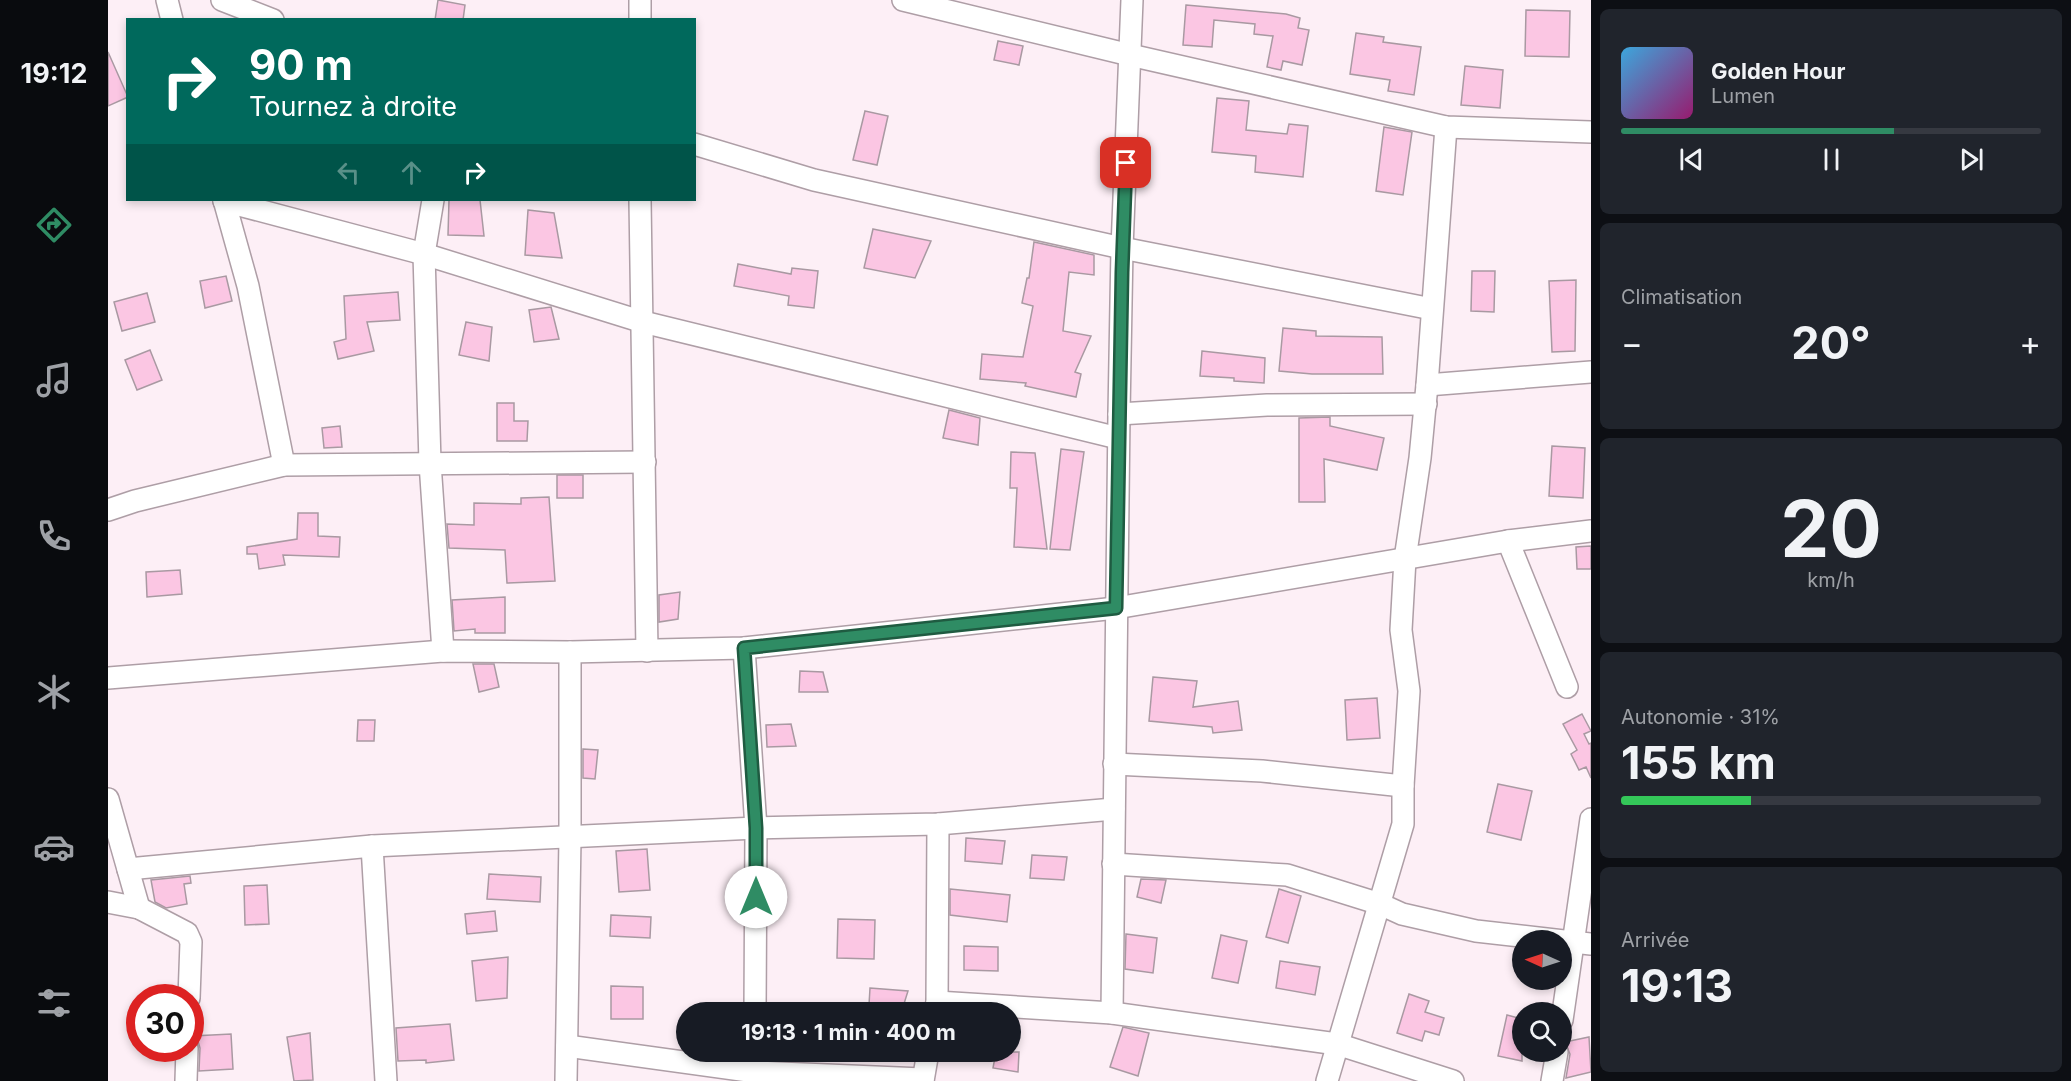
<!DOCTYPE html>
<html lang="fr">
<head>
<meta charset="utf-8">
<style>
	:root { --surface:#171b24; --page:#20242c; --text:#f1f3f6; --muted:#9ea1a6; --line:#363941; --accent:#2f8c64 }
	body { margin:0; font-family:Inter,sans-serif; background:var(--page); color:var(--text); height:100vh; display:flex; flex-direction:column; font-size:22px; white-space:nowrap }
	* { box-sizing:border-box; margin:0 }
	p { font-size:20px; color:var(--muted) }
	.icon { flex:none; width:33px; height:33px; fill:none; stroke:currentColor; stroke-width:2; stroke-linecap:round; stroke-linejoin:round }
	.map { position:relative; flex:1; overflow:hidden }
	.sheet { display:flex; flex-direction:column; gap:9px; padding:9px; background:#0d0f14; width:480px }
	.sheet>* { flex:none }
	.banner { position:absolute; left:18px; top:18px; width:570px; height:183px; border-radius:0px; box-shadow:0 3px 9px #0003; background:#00695c; color:#fff; overflow:hidden }
	.needle { width:39px; rotate:273deg }
	.controls { position:absolute; left:1404px; top:930px; display:grid; gap:12px }
	.controls a { display:grid; place-items:center; width:60px; height:60px; border-radius:50%; background:var(--surface); box-shadow:0 3px 9px #0003; font-size:30px }
	.speed { position:absolute; left:18px; top:984px; display:flex; gap:12px; font-size:30px; font-weight:700; text-align:center }
	.speed>* { display:grid; place-content:center; width:78px; height:78px; border-radius:50%; background:var(--surface); box-shadow:0 3px 9px #0003; line-height:1 }
	.speed .limit { border:9px solid #d22; background:#fff; color:#111 }
	.pin { position:absolute; display:grid; place-items:center; width:51px; height:51px; color:#fff; margin:-26px; border-radius:12px; box-shadow:0 3px 9px #0006 }
	.me { position:absolute; width:66px; margin:-33px; rotate:0deg; stroke-linejoin:round; filter:drop-shadow(0 0 4px #0008) }
	.turn { display:flex; align-items:center; gap:21px; height:126px; padding:0 24px; font-size:27px }
	.turn .icon { width:78px; height:78px; stroke-width:2.5 }
	.turn b { display:block; font-size:42px; line-height:51px }
	.lanes { display:flex; align-items:center; height:57px; padding:0 24px; background:#0003; justify-content:center; gap:30px; direction:ltr }
	.lanes .off { opacity:.35 }
	.big { font-size:45px; font-weight:700; line-height:1.1 }
	.sheet .tile { flex:1; display:flex; flex-direction:column; justify-content:center; gap:9px; min-width:0; padding:0 21px; border-radius:9px; background:var(--page) }
	.sheet .dial { align-items:center; gap:0 }
	.dial b { font-size:78px; line-height:1 }
	.song { display:flex; align-items:center; gap:18px }
	.cover { width:72px; height:72px; border-radius:9px; background:linear-gradient(135deg,hsl(200 70% 55%),hsl(320 70% 35%)) }
	.played { height:6px; border-radius:3px; background:linear-gradient(90deg,var(--accent) 65%,var(--line) 65%) }
	.keys { display:flex; justify-content:space-around; direction:ltr }
	.heat { display:flex; justify-content:space-between; align-items:center; font-size:33px; direction:ltr }
	.charge { height:9px; border-radius:4px; background:linear-gradient(90deg,#34c759 31%,var(--line) 0) }
	.trip { position:absolute; left:568px; top:1002px; width:345px; height:60px; border-radius:30px; background:var(--surface); box-shadow:0 3px 9px #0003; font-weight:700; line-height:60px; text-align:center }
	main { display:flex; flex:1; min-height:0 }
	.tabs { display:flex; flex-direction:column; width:108px; justify-content:space-around; align-items:center; background:#090b0e; color:var(--muted) }
	.tabs .icon { width:42px; height:42px }
	.tabs .on { color:var(--accent) }
	.tabs b { font-size:27px; color:var(--text) }
	.map>svg:first-child { display:block }
</style>
</head>
<body>
<main>
<nav class="tabs">
<b>19:12</b>
<svg class="icon on" aria-label="directions" viewBox="0 0 24 24"><path d="M12 3l9 9-9 9-9-9zM9 14v-3h6M13 9l2 2-2 2"/></svg>
<svg class="icon" aria-label="music" viewBox="0 0 24 24"><path d="M9 18V5l10-2v13"/><circle cx="6" cy="18" r="3"/><circle cx="16" cy="16" r="3"/></svg>
<svg class="icon" aria-label="phone" viewBox="0 0 24 24"><path d="M5 4h4l2 5-3 2q2 4 5 5l2-3 5 2v4C11 20 4 13 5 4z"/></svg>
<svg class="icon" aria-label="climate" viewBox="0 0 24 24"><path d="M12 3v18M4 7l16 10M4 17L20 7"/></svg>
<svg class="icon" aria-label="car" viewBox="0 0 24 24"><path d="M5 17H2v-5l4-1 3-4h7l3 4 3 1v5h-3M9 17h6M6 11h13"/><circle cx="7" cy="17" r="2"/><circle cx="17" cy="17" r="2"/></svg>
<svg class="icon" aria-label="filters" viewBox="0 0 24 24"><path d="M4 7h16M4 17h16"/><circle cx="9" cy="7" r="2"/><circle cx="15" cy="17" r="2"/></svg>
</nav>
<div class="map">
<svg width="1483" height="1081" viewBox="0 0 1483 1081">
	<rect width="100%" height="100%" fill="#fdeff6"/>
	<!-- building -->
	<g fill="#fbc6e3" stroke="#a999a2" stroke-width="1.5">
		<polygon points="330,0 357,5 355,20 327,20"/>
		<polygon points="1078,5 1178,14 1192,18 1190,28 1201,30 1194,65 1175,61 1173,70 1159,67 1165,36 1146,34 1147,24 1106,20 1104,47 1075,45"/>
		<polygon points="1418,10 1462,11 1461,57 1417,56"/>
		<polygon points="1248,33 1276,37 1275,42 1313,47 1306,95 1280,91 1282,80 1242,74"/>
		<polygon points="890,41 915,46 911,65 886,60"/>
		<polygon points="0,52 20,97 0,106"/>
		<polygon points="1357,66 1395,70 1392,108 1353,105"/>
		<polygon points="1109,98 1141,101 1138,130 1179,134 1181,124 1200,126 1195,177 1147,172 1148,156 1104,152"/>
		<polygon points="757,111 780,116 769,165 745,160"/>
		<polygon points="1276,127 1304,132 1295,195 1268,191"/>
		<polygon points="341,200 372,200 376,236 340,235"/>
		<polygon points="420,210 446,213 454,258 417,255"/>
		<polygon points="765,229 823,241 807,278 756,268"/>
		<polygon points="926,242 986,255 986,275 961,272 955,331 983,336 967,372 973,374 968,397 917,386 918,383 872,379 874,354 915,357 925,306 914,303 919,278 921,278"/>
		<polygon points="630,264 683,274 684,268 710,271 706,308 680,305 681,296 626,286"/>
		<polygon points="1364,271 1387,271 1386,312 1363,311"/>
		<polygon points="118,276 124,301 97,308 92,281"/>
		<polygon points="1468,280 1467,351 1444,352 1441,281"/>
		<polygon points="290,292 292,320 259,322 266,351 230,359 226,342 238,339 236,296"/>
		<polygon points="39,293 47,322 14,331 6,302"/>
		<polygon points="443,307 451,339 426,342 421,310"/>
		<polygon points="358,322 384,327 381,361 351,355"/>
		<polygon points="1175,328 1208,331 1208,336 1274,337 1275,374 1204,374 1171,371"/>
		<polygon points="42,350 54,380 29,390 17,360"/>
		<polygon points="1094,351 1157,358 1156,383 1126,381 1126,378 1092,376"/>
		<polygon points="389,403 406,403 406,421 420,421 419,441 389,441"/>
		<polygon points="841,410 872,418 870,445 835,438"/>
		<polygon points="1222,417 1222,426 1276,438 1269,470 1216,459 1217,502 1191,502 1191,418"/>
		<polygon points="232,426 234,447 216,448 214,428"/>
		<polygon points="1444,446 1477,448 1475,498 1441,496"/>
		<polygon points="953,449 976,452 962,550 942,549"/>
		<polygon points="903,452 927,453 939,549 906,547 909,488 902,488"/>
		<rect x="449" y="475" width="26" height="23"/>
		<polygon points="441,497 447,581 399,583 397,550 341,548 339,524 366,525 366,503 413,504 413,498"/>
		<polygon points="190,513 210,513 210,536 232,537 231,557 175,555 177,565 151,569 149,554 139,554 139,547 189,539"/>
		<polygon points="1483,546 1483,569 1469,569 1468,547"/>
		<polygon points="72,570 74,594 39,597 38,572"/>
		<polygon points="572,592 570,619 551,622 551,595"/>
		<polygon points="397,597 397,633 367,633 367,629 346,631 344,600"/>
		<polygon points="365,664 386,664 391,687 371,692"/>
		<polygon points="692,671 715,672 720,692 691,692"/>
		<polygon points="1045,677 1089,681 1085,707 1130,701 1134,730 1105,733 1104,727 1041,721"/>
		<polygon points="1269,698 1272,738 1239,740 1237,700"/>
		<polygon points="1474,714 1483,731 1476,734 1481,744 1483,743 1483,778 1478,767 1471,770 1463,754 1469,750 1455,724"/>
		<polygon points="250,720 267,720 266,741 249,741"/>
		<polygon points="683,724 688,746 659,747 658,725"/>
		<polygon points="475,749 490,750 487,779 475,778"/>
		<polygon points="1390,784 1424,791 1413,840 1379,832"/>
		<polygon points="858,838 897,841 894,864 857,861"/>
		<polygon points="539,849 542,890 511,892 508,851"/>
		<polygon points="924,855 959,857 956,880 922,878"/>
		<polygon points="381,874 433,877 432,902 379,899"/>
		<polygon points="82,876 83,883 76,884 79,904 58,908 47,902 43,880"/>
		<polygon points="1033,879 1058,880 1053,903 1029,897"/>
		<polygon points="159,885 161,924 137,925 136,886"/>
		<polygon points="842,889 902,895 899,922 842,915"/>
		<polygon points="1171,889 1193,896 1180,943 1158,937"/>
		<polygon points="387,911 389,931 359,934 357,914"/>
		<polygon points="503,915 543,917 542,938 502,936"/>
		<polygon points="730,919 767,920 766,959 729,958"/>
		<polygon points="1018,934 1049,938 1045,973 1017,969"/>
		<polygon points="1113,935 1139,941 1130,983 1104,978"/>
		<polygon points="856,946 890,947 890,971 856,970"/>
		<polygon points="400,957 399,998 368,1001 364,961"/>
		<polygon points="1172,961 1212,967 1207,995 1168,988"/>
		<polygon points="503,986 535,987 535,1019 503,1019"/>
		<polygon points="762,988 800,991 795,1007 761,1005"/>
		<polygon points="1301,994 1321,1001 1317,1012 1336,1018 1331,1035 1317,1031 1314,1041 1289,1033"/>
		<polygon points="1399,1015 1414,1019 1414,1061 1390,1056"/>
		<polygon points="342,1024 346,1060 318,1063 318,1060 290,1061 288,1028"/>
		<polygon points="1015,1027 1041,1033 1030,1076 1002,1067"/>
		<polygon points="202,1033 205,1080 186,1081 179,1037"/>
		<polygon points="123,1034 125,1069 91,1071 92,1048 90,1041 85,1036"/>
		<polygon points="1481,1037 1483,1072 1458,1078 1462,1054 1457,1042"/>
		<polygon points="888,1052 911,1052 910,1072 885,1068"/>
	</g>
	<g fill="none" stroke-linecap="round" stroke-linejoin="round">
		<!-- street casing -->
		<g stroke="#ae9ea6" stroke-width="24">
			<g id="street">
				<polyline points="59,0 64,20"/>
				<polyline points="114,0 165,20"/>
				<polyline points="795,0 1022,55 1338,127 1483,132"/>
				<polyline points="532,20 532,0"/>
				<polyline points="586,144 706,180 1014,248 1324,309"/>
				<polyline points="116,200 140,286 176,465"/>
				<polyline points="325,200 316,254 322,463 335,651"/>
				<polyline points="532,200 539,651"/>
				<polyline points="116,201 316,254 535,322 1010,438"/>
				<polyline points="1319,385 1483,372"/>
				<polyline points="1011,414 1159,405 1318,404"/>
				<polyline points="0,510 27,501 176,465 537,462"/>
				<polyline points="1400,541 1459,687"/>
				<polyline points="636,648 648,828 647,1012"/>
				<polyline points="0,678 335,651 462,652 636,648 1008,608 1400,541 1483,531"/>
				<polyline points="1006,764 1154,771 1295,786"/>
				<polyline points="0,799 31,908"/>
				<polyline points="264,846 278,1081"/>
				<polyline points="1005,864 1179,875 1272,904 1294,914 1368,931 1483,944"/>
				<polyline points="20,869 264,846 648,828 830,824 1006,809"/>
				<polyline points="0,902 31,908 79,933 83,942 81,998"/>
				<polyline points="829,1002 1004,1013 1229,1044 1345,1081"/>
				<polyline points="827,1012 829,1002 830,824"/>
				<polyline points="1004,1013 1011,414 1014,248 1024,0"/>
				<polyline points="1454,1020 1483,819"/>
				<polyline points="459,1046 647,1072 815,1079"/>
				<polyline points="78,1081 79,1048"/>
				<polyline points="458,1081 462,838 462,652"/>
				<polyline points="815,1081 820,1052"/>
				<polyline points="1219,1081 1295,824 1295,786 1301,691 1293,630 1297,559 1312,458 1319,385 1338,127"/>
				<polyline points="1444,1081 1449,1052"/>
			</g>
		</g>
		<!-- street -->
		<use href="#street" stroke="#fff" stroke-width="21"/>
	</g>
	<g fill="none" stroke-linecap="round" stroke-linejoin="round">
		<!-- route casing -->
		<g stroke="#1f5b41" stroke-width="15">
			<polyline id="route" points="648,897 648,828 636,648 1008,608 1014,272 1018,163"/>
		</g>
		<!-- route -->
		<use href="#route" stroke="#2f8c64" stroke-width="10"/>
	</g>
</svg>
<div class="controls">
<a><svg class="needle" viewBox="-14 -14 28 28"><path d="M0-13l5 13h-10z" fill="#e53935"/><path d="M0 13l5-13h-10z" fill="#9ea1a6"/></svg></a>
<a><svg class="icon" aria-label="search" viewBox="0 0 24 24"><circle cx="10" cy="10" r="6"/><path d="M15 15l6 6"/></svg></a>
</div>
<div class="speed"><div class="limit">30</div></div>
<div class="pin" style="left:1018px;top:163px;background:#d93025"><svg class="icon" aria-label="arrive" viewBox="0 0 24 24"><path d="M6 21V4h12l-3 4 3 4H6"/></svg></div>
<svg class="me" style="left:648px;top:897px" viewBox="-20 -20 40 40"><circle r="19" fill="#fff"/><path d="M0-13L10 11 0 6-10 11z" fill="#2f8c64"/></svg>
<div class="trip">19:13 · 1 min · 400 m</div>
<div class="banner">
<div class="turn"><svg class="icon" aria-label="right" viewBox="0 0 24 24"><path d="M7 20v-9h11M14 6l5 5-5 5"/></svg><div><b>90 m</b>Tournez à droite</div></div>
<div class="lanes"><svg class="icon off" aria-label="left" viewBox="0 0 24 24"><path d="M17 20v-9H6M10 6l-5 5 5 5"/></svg><svg class="icon off" aria-label="ahead" viewBox="0 0 24 24"><path d="M12 20V5M6 11l6-6 6 6"/></svg><svg class="icon" aria-label="right" viewBox="0 0 24 24"><path d="M7 20v-9h11M14 6l5 5-5 5"/></svg></div>
</div>
</div>
<section class="sheet">
<div class="tile">
<div class="song"><i class="cover"></i><div><b>Golden Hour</b><p>Lumen</p></div></div>
<div class="played"></div>
<div class="keys"><svg class="icon" aria-label="previous" viewBox="0 0 24 24"><path d="M18 5L8 12l10 7zM5 5v14"/></svg><svg class="icon" aria-label="pause" viewBox="0 0 24 24"><path d="M8 5v14M16 5v14"/></svg><svg class="icon" aria-label="next" viewBox="0 0 24 24"><path d="M6 5l10 7-10 7zM19 5v14"/></svg></div>
</div>
<div class="tile"><p>Climatisation</p>
<div class="heat"><a>−</a><b class="big">20°</b><a>+</a></div>
</div>
<div class="tile dial"><b>20</b><p>km/h</p></div>
<div class="tile"><p>Autonomie · 31%</p><b class="big">155 km</b><div class="charge"></div></div>
<div class="tile"><p>Arrivée</p><b class="big">19:13</b></div>
</section>
</main>
</body>
</html>
